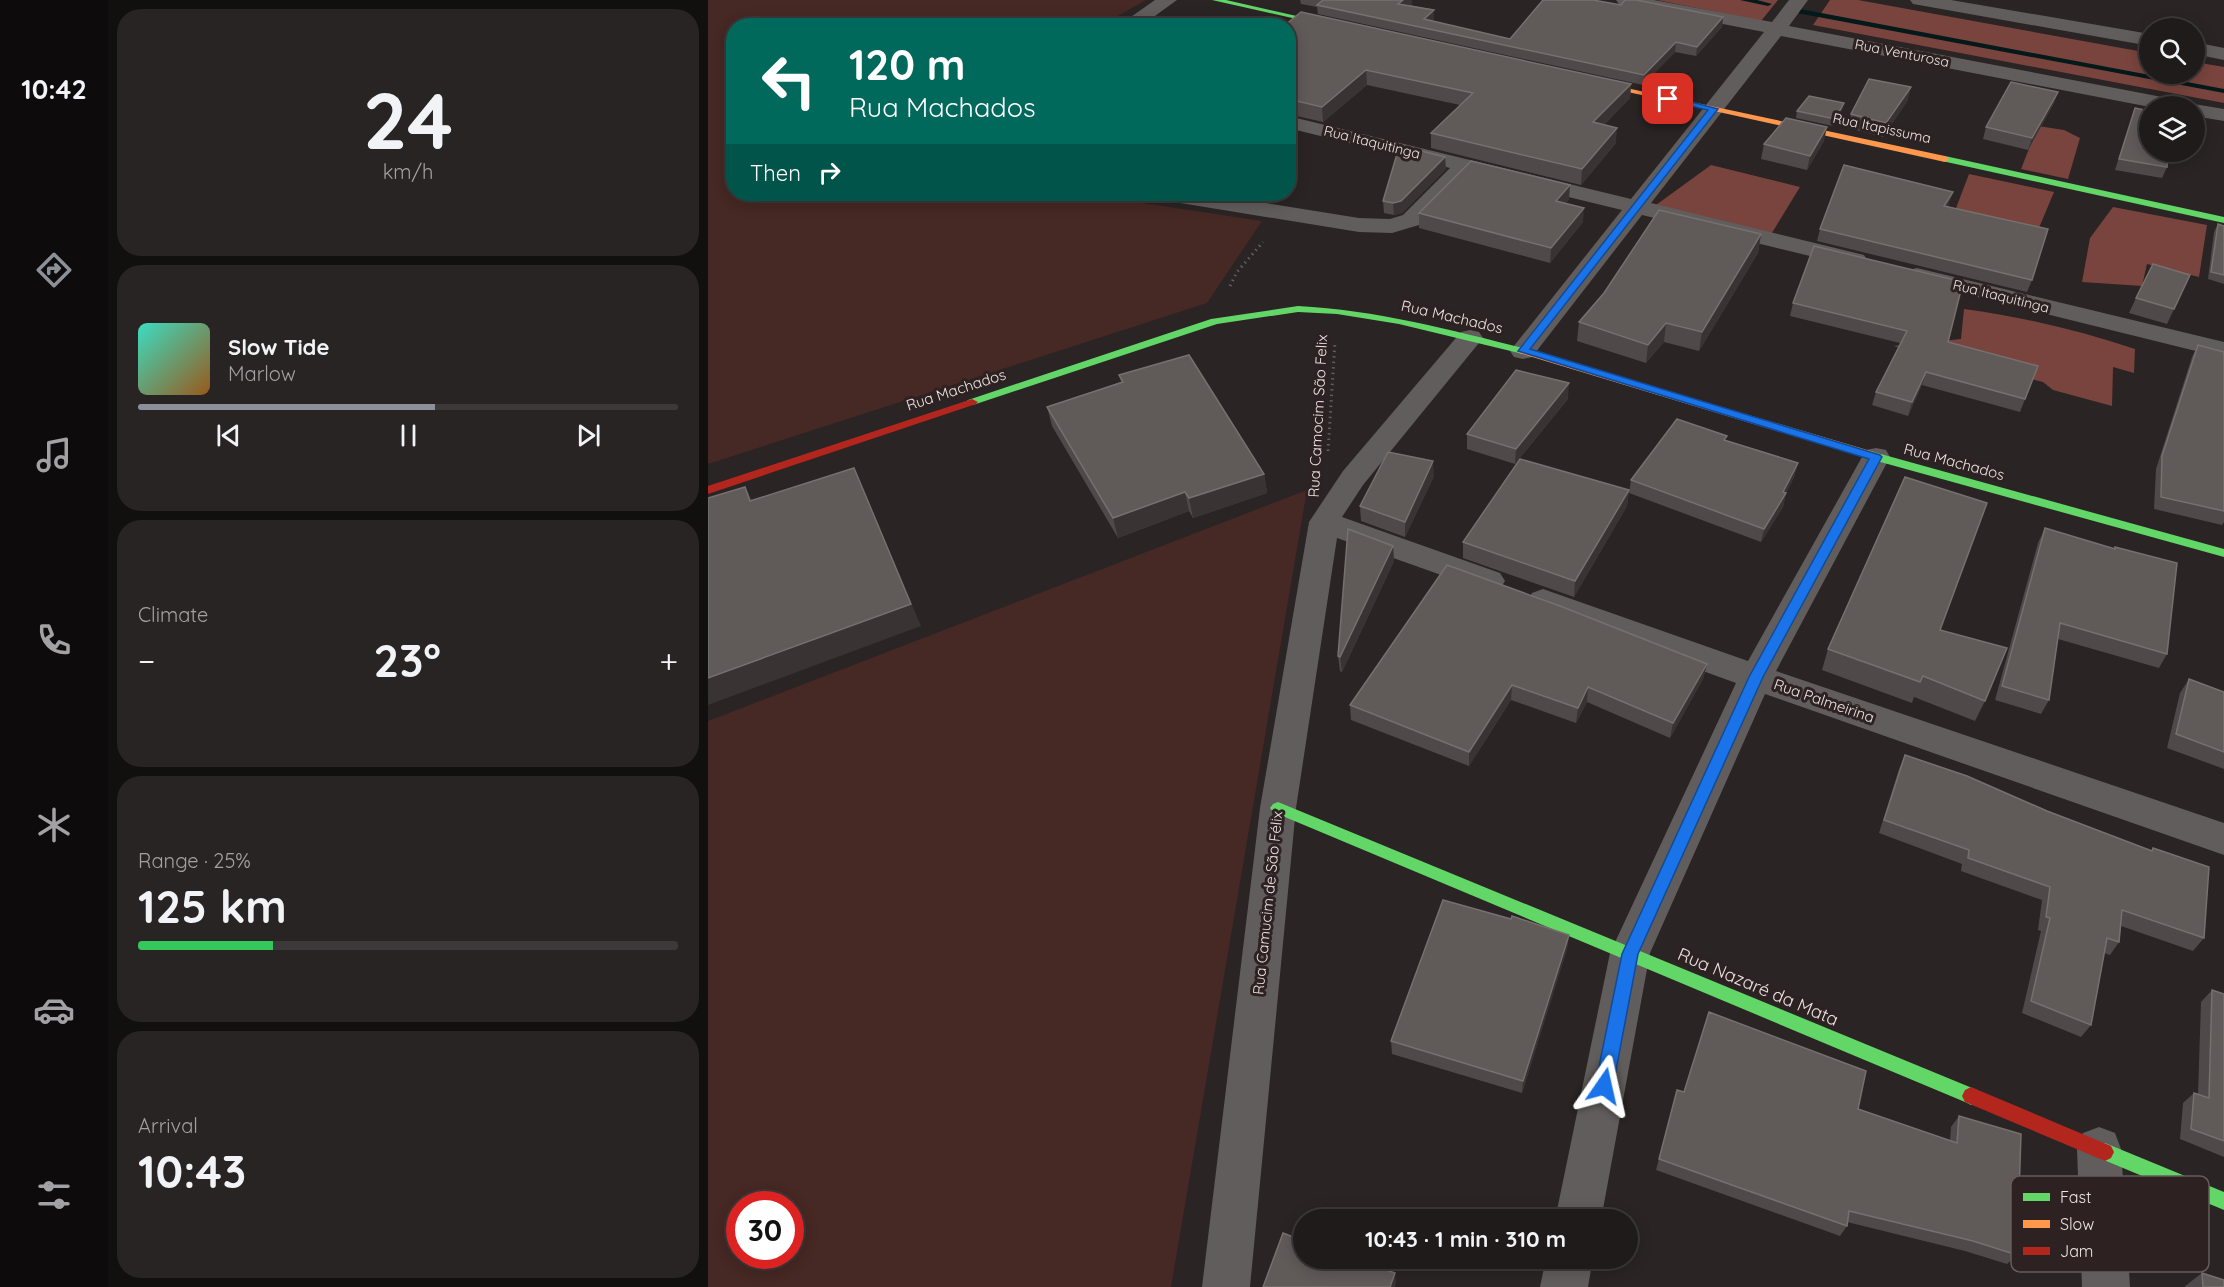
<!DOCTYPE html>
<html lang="en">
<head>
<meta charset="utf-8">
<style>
	:root { --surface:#201b1b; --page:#282424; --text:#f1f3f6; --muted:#a2a1a3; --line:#3d393a; --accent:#8c9099 }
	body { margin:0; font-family:Quicksand,sans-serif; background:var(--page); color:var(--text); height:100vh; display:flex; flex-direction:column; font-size:22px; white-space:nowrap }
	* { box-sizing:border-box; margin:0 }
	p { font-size:20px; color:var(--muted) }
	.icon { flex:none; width:33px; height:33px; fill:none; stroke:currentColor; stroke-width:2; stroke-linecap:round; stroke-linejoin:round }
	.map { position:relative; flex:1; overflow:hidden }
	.panel { display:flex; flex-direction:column; gap:9px; padding:9px; background:#120f0f; width:600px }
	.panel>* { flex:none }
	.banner { position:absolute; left:18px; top:18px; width:570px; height:183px; border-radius:24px; box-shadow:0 3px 15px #0003,0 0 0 2px var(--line); background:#00695c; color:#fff; overflow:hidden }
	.controls { position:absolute; left:1431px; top:18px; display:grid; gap:12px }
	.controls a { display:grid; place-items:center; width:66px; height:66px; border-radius:50%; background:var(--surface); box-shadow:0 3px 15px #0003,0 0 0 2px var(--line); font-size:30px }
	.speed { position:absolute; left:18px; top:1191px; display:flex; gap:12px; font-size:30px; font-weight:700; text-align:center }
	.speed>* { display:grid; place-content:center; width:78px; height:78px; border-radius:50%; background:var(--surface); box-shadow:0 3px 15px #0003,0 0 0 2px var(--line); line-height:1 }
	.speed .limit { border:9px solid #d22; background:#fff; color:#111 }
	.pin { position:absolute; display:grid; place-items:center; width:51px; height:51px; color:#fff; margin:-26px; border-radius:12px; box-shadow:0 3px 9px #0006 }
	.me { position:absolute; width:66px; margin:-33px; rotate:11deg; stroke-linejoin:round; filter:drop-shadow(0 0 4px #0008) }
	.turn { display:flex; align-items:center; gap:21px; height:126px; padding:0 24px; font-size:27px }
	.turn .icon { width:78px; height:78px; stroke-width:2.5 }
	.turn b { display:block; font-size:42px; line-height:51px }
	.then { display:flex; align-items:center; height:57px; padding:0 24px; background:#0003; gap:12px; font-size:22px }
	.big { font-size:45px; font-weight:700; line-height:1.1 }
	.panel .card { flex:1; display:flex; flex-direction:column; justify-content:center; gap:9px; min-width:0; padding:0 21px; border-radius:24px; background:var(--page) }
	.panel .dial { align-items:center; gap:0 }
	.dial b { font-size:78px; line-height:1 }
	.song { display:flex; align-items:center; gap:18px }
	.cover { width:72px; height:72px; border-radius:9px; background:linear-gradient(135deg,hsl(170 70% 55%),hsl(30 70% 35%)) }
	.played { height:6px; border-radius:3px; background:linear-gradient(90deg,var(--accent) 55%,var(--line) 55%) }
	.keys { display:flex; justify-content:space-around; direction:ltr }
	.heat { display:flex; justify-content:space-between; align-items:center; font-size:33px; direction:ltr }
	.charge { height:9px; border-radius:4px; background:linear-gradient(90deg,#34c759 25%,var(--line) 0) }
	.trip { position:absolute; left:585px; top:1209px; width:345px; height:60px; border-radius:30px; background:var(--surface); box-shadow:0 3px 15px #0003,0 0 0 2px var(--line); font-weight:700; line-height:60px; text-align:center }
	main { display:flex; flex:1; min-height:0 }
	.tab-bar { display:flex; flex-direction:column; width:108px; justify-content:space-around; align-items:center; background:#0d0b0b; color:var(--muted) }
	.tab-bar .icon { width:42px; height:42px }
	.tab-bar .on { color:var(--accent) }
	.tab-bar b { font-size:27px; color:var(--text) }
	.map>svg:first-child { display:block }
</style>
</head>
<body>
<main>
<nav class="tab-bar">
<b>10:42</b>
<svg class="icon on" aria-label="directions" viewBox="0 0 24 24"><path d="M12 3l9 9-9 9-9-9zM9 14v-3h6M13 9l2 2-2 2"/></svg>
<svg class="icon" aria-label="music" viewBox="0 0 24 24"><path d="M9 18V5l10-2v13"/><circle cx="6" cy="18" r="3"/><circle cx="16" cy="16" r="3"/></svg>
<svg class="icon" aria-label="phone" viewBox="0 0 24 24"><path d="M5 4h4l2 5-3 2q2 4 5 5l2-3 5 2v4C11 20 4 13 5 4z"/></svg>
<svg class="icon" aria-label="climate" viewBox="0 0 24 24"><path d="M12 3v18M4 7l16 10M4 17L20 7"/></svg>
<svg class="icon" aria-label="car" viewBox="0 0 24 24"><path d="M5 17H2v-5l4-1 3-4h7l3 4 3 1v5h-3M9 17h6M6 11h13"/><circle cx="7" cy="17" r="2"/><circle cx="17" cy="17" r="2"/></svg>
<svg class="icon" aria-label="filters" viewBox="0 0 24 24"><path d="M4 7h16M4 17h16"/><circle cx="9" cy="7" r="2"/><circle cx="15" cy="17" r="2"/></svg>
</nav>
<section class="panel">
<div class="card dial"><b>24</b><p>km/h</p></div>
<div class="card">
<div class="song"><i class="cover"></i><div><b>Slow Tide</b><p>Marlow</p></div></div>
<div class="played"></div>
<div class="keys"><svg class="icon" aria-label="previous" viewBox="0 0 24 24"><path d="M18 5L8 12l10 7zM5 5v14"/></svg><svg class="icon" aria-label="pause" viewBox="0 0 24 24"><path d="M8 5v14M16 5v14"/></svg><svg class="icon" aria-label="next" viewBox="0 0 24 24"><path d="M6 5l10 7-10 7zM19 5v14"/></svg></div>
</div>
<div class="card"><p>Climate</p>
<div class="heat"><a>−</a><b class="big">23°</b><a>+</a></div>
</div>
<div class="card"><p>Range · 25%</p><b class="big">125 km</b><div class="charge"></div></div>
<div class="card"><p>Arrival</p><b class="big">10:43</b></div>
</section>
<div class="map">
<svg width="1516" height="1287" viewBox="0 0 1516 1287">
	<rect width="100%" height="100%" fill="#2a2424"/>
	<!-- green -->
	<g fill="#462824" fill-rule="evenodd">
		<polygon points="0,0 438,0 394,25 26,26 26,194 375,194 554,221 499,303 0,464"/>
		<path d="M599,490L463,1287H0V721ZM32,1204H82V1256H32Z"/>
	</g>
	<!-- forest -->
	<g fill="#79443d">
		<polygon points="949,0 1070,0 1053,21"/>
		<polygon points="1122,0 1150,0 1441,53 1442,74 1486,74 1487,62 1516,67 1516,103 1105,25"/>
		<polygon points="1330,126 1356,130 1372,138 1360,179 1313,169"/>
		<polygon points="1003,165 1092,187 1062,236 948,205"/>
		<polygon points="1261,174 1346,192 1328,235 1245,216"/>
		<polygon points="1405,207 1499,225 1491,277 1439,264 1434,286 1374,282 1382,238"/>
		<path d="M1256,309C1315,317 1370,330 1427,349L1426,373L1405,367L1404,406L1345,390L1335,382L1185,346L1253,339Z"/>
	</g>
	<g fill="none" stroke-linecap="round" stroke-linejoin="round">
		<!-- stream -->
		<g fill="#04191a" fill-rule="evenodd">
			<polygon points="1032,0 1049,0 1064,4 1060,6"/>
			<polygon points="1092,9 1516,89 1516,93 1089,13 1088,11"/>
		</g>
		<!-- path -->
		<g stroke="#625e5e" stroke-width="3" stroke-dasharray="1.5 4" stroke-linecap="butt">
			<polyline points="522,286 529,272 555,242"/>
			<polyline points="620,451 627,342"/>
		</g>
		<!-- street -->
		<g fill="#615d5c" fill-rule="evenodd">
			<polygon points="447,0 469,0 433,26 410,26"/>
			<polygon points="908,0 946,0 1064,22 1081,0 1100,0 1081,26 1470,100 1477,102 1480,105 1486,104 1516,109 1516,121 1486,116 1486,106 1442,107 1073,36 943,203 1156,255 1159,260 1156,265 1147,267 934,215 824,357 815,359 806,357 802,351 914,210 762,173 711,225 684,233 651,232 460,201 452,199 449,194 502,194 651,218 682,219 695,215 742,168 580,128 580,116 923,199 1056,32 917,5 911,4"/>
			<polygon points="1202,0 1243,0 1442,34 1442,46 1211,5 1205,4"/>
			<polygon points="1486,42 1516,48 1516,60 1486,54"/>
			<polygon points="1209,268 1516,342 1516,358 1200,280 1197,275 1200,270"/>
			<polygon points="762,330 771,332 775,338 655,485 634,517 792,573 797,581 792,589 781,592 629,538 588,808 542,1287 494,1287 552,808 601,522 635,471 753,332"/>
			<polygon points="1168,448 1178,450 1182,457 1068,671 1516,823 1516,855 1057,694 942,953 893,1220 847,1220 902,953 1028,683 824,609 819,601 824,593 835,589 1040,661 1154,457 1158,450"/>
			<polygon points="1391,1127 1407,1133 1413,1149 1422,1287 1374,1287 1369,1149 1375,1133"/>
			<polygon points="838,1258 885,1258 880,1287 832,1287"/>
		</g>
		<!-- fast -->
		<g fill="#63d668" fill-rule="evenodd">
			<polygon points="504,0 518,0 633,26 629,28"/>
			<polygon points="1237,156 1516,217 1516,223 1234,161 1233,159"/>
			<path d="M590,306C668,310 743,330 819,349L820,351L815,354L691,324L629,314L590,312L509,324L268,404L264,405L258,402L260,400L503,319Z"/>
			<polygon points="1162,451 1516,549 1516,557 1158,458 1156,455"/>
			<polygon points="570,802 1269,1090 1272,1096 1269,1102 1263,1105 1257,1102 565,812 562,808 565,804"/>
			<polygon points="1397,1143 1516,1192 1516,1210 1391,1158 1388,1152 1391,1146"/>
		</g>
		<!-- slow -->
		<g fill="#ff974d" fill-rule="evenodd">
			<polygon points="876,79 1237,156 1241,159 1237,162 879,83 875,81"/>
			<polygon points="815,348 1166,452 1168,455 1162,459 1158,458 811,353 811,349"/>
		</g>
		<!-- jam -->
		<g fill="#b3261e" fill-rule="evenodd">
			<polygon points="264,399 270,402 268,404 0,494 0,486"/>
			<polygon points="1263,1087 1403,1146 1406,1152 1403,1158 1397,1161 1257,1102 1254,1096 1257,1090"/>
		</g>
	</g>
	<!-- wall -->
	<g fill="#4f4a49">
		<polygon points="592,0 704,0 704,4 702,5 726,10 726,19 724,21 802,39 913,5 1015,17 1014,27 988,56 967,52 935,85 610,14 609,7 593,4"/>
		<polygon points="580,26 923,84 922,98 896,125 908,143 873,185 723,148 723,133 752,105 659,85 615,122 580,114"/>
		<polygon points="1350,92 1346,103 1320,150 1275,139 1278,127"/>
		<polygon points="1200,100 1175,137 1140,128 1143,114"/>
		<polygon points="1136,103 1134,110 1125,126 1088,118 1089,111"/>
		<polygon points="1427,108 1459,167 1454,178 1407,170"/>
		<polygon points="1116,141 1099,170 1053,159 1056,144"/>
		<polygon points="702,158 738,169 694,213 686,215 676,213 675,201"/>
		<polygon points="861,199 858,203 875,222 842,263 711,228 711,213"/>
		<polygon points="1241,204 1240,206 1324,280 1319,292 1109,241 1112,229"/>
		<polygon points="1510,224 1516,226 1516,284 1500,279 1506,232"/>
		<polygon points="1053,234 1050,253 991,351 956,342 938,363 869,341 871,322"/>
		<polygon points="1106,246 1240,342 1330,366 1312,412 1214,385 1200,416 1164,405 1168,392 1192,343 1082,316 1085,303"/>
		<polygon points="1482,275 1459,324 1421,313 1428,298"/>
		<polygon points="1490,345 1516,352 1516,522 1514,525 1446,509 1448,469 1484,357"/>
		<polygon points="411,375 556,474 559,493 485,518 481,511 410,538 344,426 339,407 413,382"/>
		<polygon points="860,399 807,464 759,449 759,434"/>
		<polygon points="1018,441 1090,463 1086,477 1078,493 1075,507 1053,542 921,493 923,480"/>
		<polygon points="726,476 697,537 653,521 652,506"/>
		<polygon points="921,490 919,506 866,597 755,558 755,542"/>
		<polygon points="1337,528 1406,549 1407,547 1459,654 1451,668 1350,639 1341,700 1333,714 1287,700 1330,543"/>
		<polygon points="685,546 686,561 634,672 632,671 630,656"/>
		<polygon points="739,565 999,664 995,679 962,738 879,702 868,723 803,700 761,766 643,720 642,705"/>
		<polygon points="1232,630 1277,701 1267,721 1206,697 1204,703 1114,670 1120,649"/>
		<polygon points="1481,679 1516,692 1516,769 1459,748 1472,693"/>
		<polygon points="1197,755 1339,811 1443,851 1445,848 1496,938 1485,951 1413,926 1411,942 1402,955 1396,953 1383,1025 1373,1037 1314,1013 1333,931 1330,930 1334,900 1253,871 1254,864 1171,833 1191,769"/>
		<polygon points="861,935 859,949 814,1093 684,1054 683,1041"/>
		<polygon points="1504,990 1516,994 1516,1157 1472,1139 1475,1103 1486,1093 1490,1094 1493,1002"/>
		<polygon points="969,1090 976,1092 1150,1109 1242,1141 1243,1127 1251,1116 1309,1255 1299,1264 1257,1251 1139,1222 1139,1226 1132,1236 948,1170"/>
		<polygon points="1494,1273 1516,1287 1476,1287"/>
	</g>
	<!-- shaded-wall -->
	<g fill="#393433">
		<polygon points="695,0 704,0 704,4 690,13 690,4"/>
		<polygon points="726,10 726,19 718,28 716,19"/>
		<polygon points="1015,17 1014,27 988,56 989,47"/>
		<polygon points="968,42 967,52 935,85 936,75"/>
		<polygon points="658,70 659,85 615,122 614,107"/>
		<polygon points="923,84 922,98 884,137 885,122"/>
		<polygon points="1203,87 1200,100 1175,137 1178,123"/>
		<polygon points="1350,92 1346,103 1320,150 1324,138"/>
		<polygon points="1136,103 1134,110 1125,126 1127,119"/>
		<polygon points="1119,127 1116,141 1099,170 1102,156"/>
		<polygon points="909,128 908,143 873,185 874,169"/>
		<polygon points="737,157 738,169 694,213 686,215 685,203"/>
		<polygon points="862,185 861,199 848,215 848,201"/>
		<polygon points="1245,192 1241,204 1232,217 1236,206"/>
		<polygon points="876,208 875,222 842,263 843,248"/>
		<polygon points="1053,234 1050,253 991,351 994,332"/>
		<polygon points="958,323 956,342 938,363 940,345"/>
		<polygon points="1218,372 1214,385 1200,416 1204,402"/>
		<polygon points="861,383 860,399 807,464 808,449"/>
		<polygon points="725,461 726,476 697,537 697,522"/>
		<polygon points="1090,463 1086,477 1077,496 1078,493 1075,507 1053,542 1056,529"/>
		<polygon points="146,468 213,626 0,705 0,678"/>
		<polygon points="556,474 559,493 485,518 481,498"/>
		<polygon points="37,487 49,509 42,501"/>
		<polygon points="921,490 919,506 866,597 867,581"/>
		<polygon points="477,492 481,511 410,538 405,518"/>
		<polygon points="685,546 686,561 634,672 632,657"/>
		<polygon points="999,664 995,679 962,738 965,723"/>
		<polygon points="804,685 803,700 761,766 761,752"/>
		<polygon points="880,687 879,702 868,723 870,708"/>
		<polygon points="861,935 859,949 814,1093 815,1081"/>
		<polygon points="687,1273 688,1283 687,1287 682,1287"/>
	</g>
	<!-- building -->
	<g fill="#605a59" stroke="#76706f" stroke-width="1.5">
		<polygon points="615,0 695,0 690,4 726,10 716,19 802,39 835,0 885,0 913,5 917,0 928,0 1015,17 989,47 968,42 936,75 609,5"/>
		<polygon points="593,12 923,84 885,122 909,128 874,169 723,133 765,93 658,70 614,107 580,99 580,26 576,26"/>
		<polygon points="1161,79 1203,87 1178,123 1143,114"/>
		<polygon points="1303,82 1350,92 1324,138 1278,127"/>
		<polygon points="1101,96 1136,103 1127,119 1089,111"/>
		<polygon points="1427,108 1442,111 1442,152 1460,152 1459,167 1411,159"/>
		<polygon points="1078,118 1119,127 1102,156 1056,144"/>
		<polygon points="709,150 737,157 693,201 685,203 675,201 689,154 702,158"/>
		<polygon points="763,161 862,185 848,201 876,208 843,248 711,213"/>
		<polygon points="1136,165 1245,192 1236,206 1340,229 1324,280 1112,229"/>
		<polygon points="951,210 1053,234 994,332 958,323 940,345 871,322 896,293"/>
		<polygon points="1510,224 1516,226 1516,275 1503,272"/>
		<polygon points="1106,246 1255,282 1240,342 1330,366 1317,399 1218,372 1204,402 1168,392 1199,331 1085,303"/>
		<polygon points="1445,264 1482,275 1466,309 1428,298"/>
		<polygon points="1490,345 1516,352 1516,511 1453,497 1454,456"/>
		<polygon points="481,355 556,474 481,498 477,492 405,518 339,407 415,382 411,375"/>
		<polygon points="808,370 861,383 808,449 759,434"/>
		<polygon points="969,419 1019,436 1016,440 1090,463 1075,492 1078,493 1056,529 923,480"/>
		<polygon points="680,452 725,461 697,522 652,506"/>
		<polygon points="812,459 921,490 867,581 755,542"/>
		<polygon points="146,468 203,604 0,678 0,498 37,487 42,501"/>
		<polygon points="1197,477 1279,503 1232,630 1299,648 1277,701 1215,676 1212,682 1120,649"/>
		<polygon points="1337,528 1407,549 1407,547 1469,563 1459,654 1352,623 1341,700 1294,686"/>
		<polygon points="640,529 685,546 632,657 630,656"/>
		<polygon points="739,565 852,606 999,664 965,723 880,687 870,708 804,685 761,752 642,705"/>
		<polygon points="1481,679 1516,692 1516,752 1468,734"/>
		<polygon points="1197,755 1259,776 1339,811 1444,851 1445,848 1501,867 1496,938 1414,910 1411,942 1399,938 1383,1025 1323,1001 1342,918 1338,917 1342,887 1260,858 1261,850 1176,820"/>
		<polygon points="735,900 803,919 804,916 861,935 815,1081 683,1041"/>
		<polygon points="1504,990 1516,994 1516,1141 1483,1129 1486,1093 1501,1098"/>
		<polygon points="1001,1012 1158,1071 1150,1109 1249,1143 1251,1116 1313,1134 1309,1255 1265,1241 1141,1211 1139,1226 951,1159 969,1090 976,1092"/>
		<polygon points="575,1233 596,1241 596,1258 645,1258 687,1273 682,1287 555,1287"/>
		<polygon points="1494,1273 1516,1280 1516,1287 1495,1287"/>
	</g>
	<!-- route -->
	<polygon fill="#1a73e8" stroke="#114b97" stroke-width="1.5" points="960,96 1010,109 822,349 1172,455 1174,457 1055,677 930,954 905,1086 902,1093 896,1095 890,1093 887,1086 914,954 1041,677 1161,459 810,351 1000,110 957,100 956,99"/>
	<g text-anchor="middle" stroke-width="6" stroke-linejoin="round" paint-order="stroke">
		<!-- far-street labels -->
		<g font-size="14" fill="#ece4e3" stroke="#2d2221">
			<text transform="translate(1194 53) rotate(11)" y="5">Rua Venturosa</text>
			<text transform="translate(1174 128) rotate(12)" y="5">Rua Itapissuma</text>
			<text transform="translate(664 142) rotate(14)" y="5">Rua Itaquitinga</text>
			<text transform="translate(1293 296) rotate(14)" y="5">Rua Itaquitinga</text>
		</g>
		<!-- street labels -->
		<g font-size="15" fill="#ece4e3" stroke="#2d2221">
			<text transform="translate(744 317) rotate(13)" y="5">Rua Machados</text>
			<text transform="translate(248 390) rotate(-18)" y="5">Rua Machados</text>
			<text transform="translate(610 416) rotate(-87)" y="5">Rua Camocim São Felix</text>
			<text transform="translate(1246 462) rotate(15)" y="5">Rua Machados</text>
			<text transform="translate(1116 701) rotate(19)" y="5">Rua Palmeirina</text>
			<text transform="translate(560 903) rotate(-84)" y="5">Rua Camucim de São Félix</text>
		</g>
		<!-- near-street labels -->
		<g font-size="18" fill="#ece4e3" stroke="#2d2221">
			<text transform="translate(1050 987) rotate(23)" y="6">Rua Nazaré da Mata</text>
		</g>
	</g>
	<!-- legend -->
	<rect x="1303" y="1176" width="198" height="96" rx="9" fill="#2d2221" stroke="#665c5b" stroke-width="1.5"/>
	<rect x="1315" y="1193" width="27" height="8" fill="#63d668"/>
	<rect x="1315" y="1220" width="27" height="8" fill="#ff974d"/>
	<rect x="1315" y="1247" width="27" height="8" fill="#b3261e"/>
	<g font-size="16" fill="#ece4e3">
		<text x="1352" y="1203">Fast</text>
		<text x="1352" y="1230">Slow</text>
		<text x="1352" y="1257">Jam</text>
	</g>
</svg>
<div class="controls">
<a><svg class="icon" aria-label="search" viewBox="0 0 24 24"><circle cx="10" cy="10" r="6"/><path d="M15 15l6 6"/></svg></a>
<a><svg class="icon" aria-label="layers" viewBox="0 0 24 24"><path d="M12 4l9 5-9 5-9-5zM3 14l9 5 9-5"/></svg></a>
</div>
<div class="speed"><div class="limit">30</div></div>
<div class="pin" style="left:960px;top:99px;background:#d93025"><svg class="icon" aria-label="arrive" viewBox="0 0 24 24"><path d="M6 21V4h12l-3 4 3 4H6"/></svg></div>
<svg class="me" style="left:896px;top:1086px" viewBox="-20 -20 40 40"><path d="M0-17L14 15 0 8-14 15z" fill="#1a73e8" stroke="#fff" stroke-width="4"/></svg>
<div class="trip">10:43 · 1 min · 310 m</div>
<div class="banner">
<div class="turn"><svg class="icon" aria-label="left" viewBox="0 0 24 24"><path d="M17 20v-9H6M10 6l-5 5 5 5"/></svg><div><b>120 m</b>Rua Machados</div></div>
<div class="then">Then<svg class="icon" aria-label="right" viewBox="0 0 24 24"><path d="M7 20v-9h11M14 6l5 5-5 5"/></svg></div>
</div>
</div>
</main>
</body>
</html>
